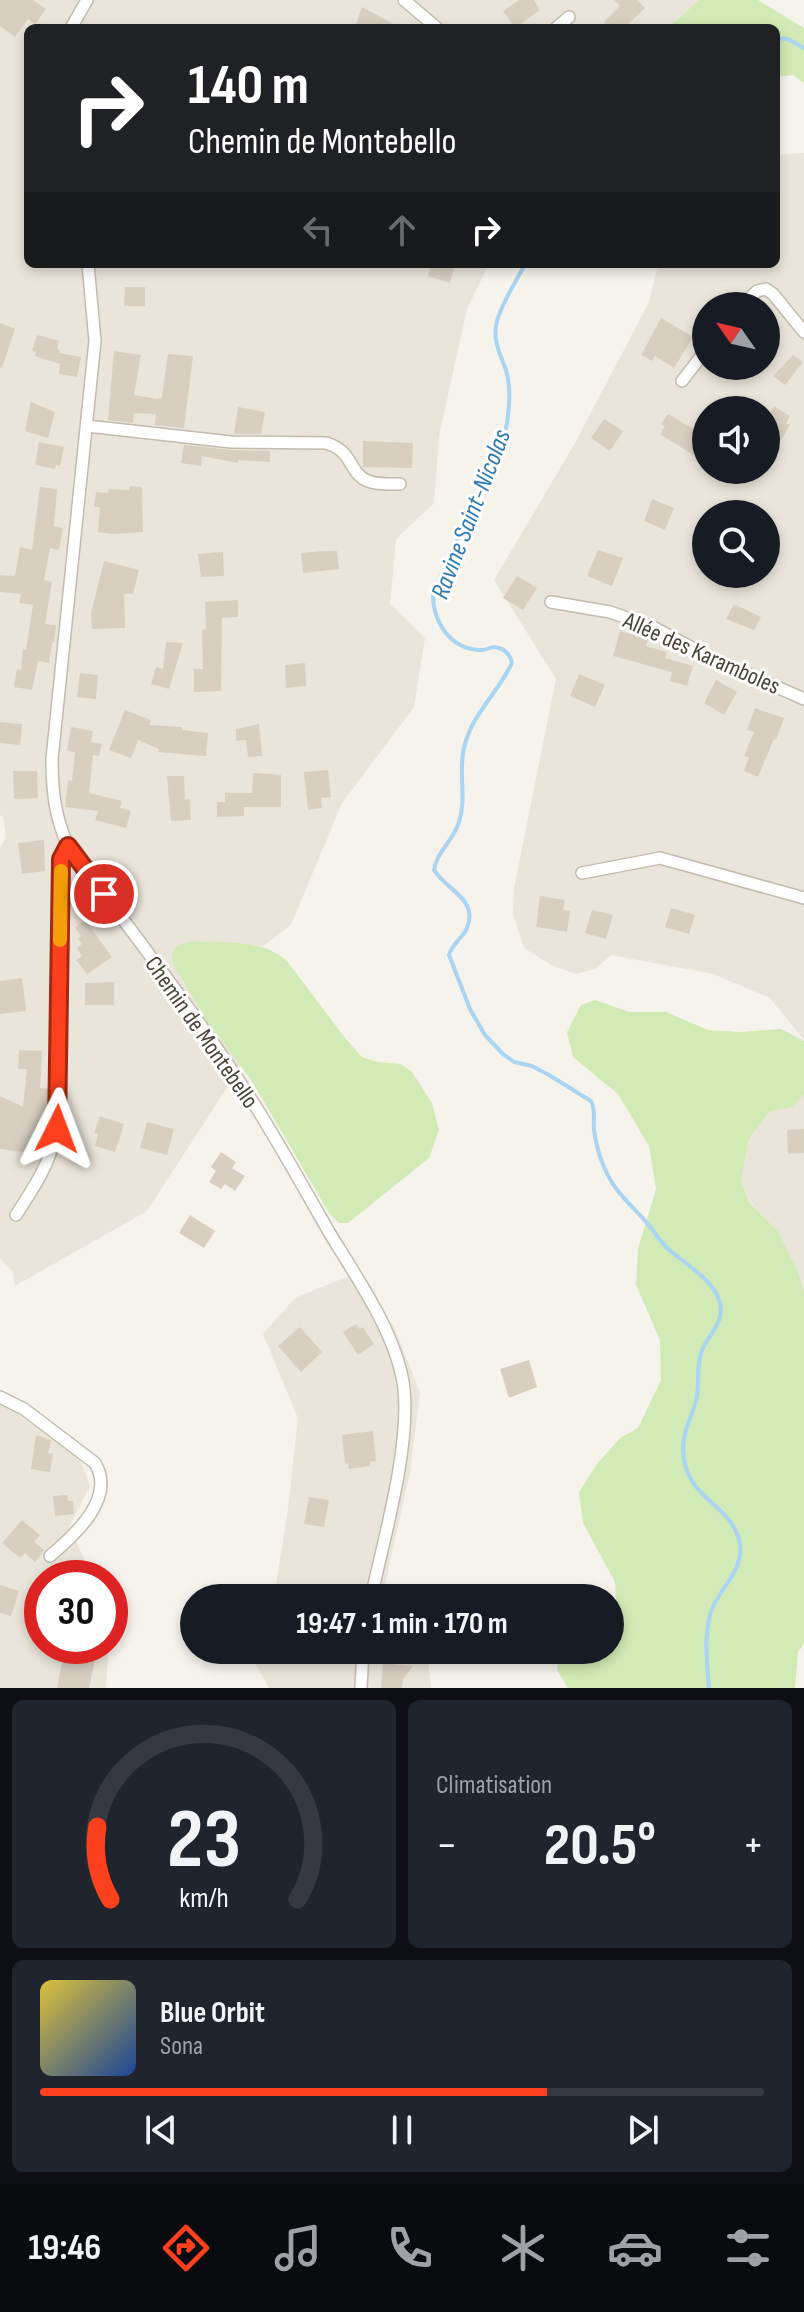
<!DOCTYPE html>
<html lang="fr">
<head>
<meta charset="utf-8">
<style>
	:root { --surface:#171b24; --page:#20242c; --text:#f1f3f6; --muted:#9ea1a6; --line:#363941; --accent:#fc3f1d }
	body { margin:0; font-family:"Sofia Sans Condensed",sans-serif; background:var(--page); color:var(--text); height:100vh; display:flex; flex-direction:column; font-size:30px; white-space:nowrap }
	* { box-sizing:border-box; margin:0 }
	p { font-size:26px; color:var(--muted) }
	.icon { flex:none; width:44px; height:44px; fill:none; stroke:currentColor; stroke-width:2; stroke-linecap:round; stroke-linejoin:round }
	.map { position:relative; height:1688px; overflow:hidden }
	.panel { display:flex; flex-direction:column; gap:12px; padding:12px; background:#0d0f14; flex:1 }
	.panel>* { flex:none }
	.banner { position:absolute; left:24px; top:24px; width:756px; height:244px; border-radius:12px; box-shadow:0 4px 12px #0003; background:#202124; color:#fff; overflow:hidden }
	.needle { width:52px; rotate:304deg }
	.controls { position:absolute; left:692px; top:292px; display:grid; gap:16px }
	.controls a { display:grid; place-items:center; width:88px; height:88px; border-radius:50%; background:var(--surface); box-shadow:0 4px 12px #0003; font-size:40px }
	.speed { position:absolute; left:24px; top:1560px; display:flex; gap:16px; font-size:40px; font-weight:700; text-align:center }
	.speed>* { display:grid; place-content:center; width:104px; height:104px; border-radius:50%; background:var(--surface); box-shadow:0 4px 12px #0003; line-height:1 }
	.speed .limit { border:12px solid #d22; background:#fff; color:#111 }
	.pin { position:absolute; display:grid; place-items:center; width:68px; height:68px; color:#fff; margin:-34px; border:4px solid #fff; border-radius:50%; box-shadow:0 2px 8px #0007 }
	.me { position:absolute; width:88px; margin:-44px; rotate:3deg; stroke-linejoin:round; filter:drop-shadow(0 0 6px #0008) }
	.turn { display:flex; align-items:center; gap:28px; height:168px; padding:0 32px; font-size:36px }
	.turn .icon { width:104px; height:104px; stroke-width:2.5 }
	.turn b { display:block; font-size:56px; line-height:68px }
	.lanes { display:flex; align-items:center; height:76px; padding:0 32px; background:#0003; justify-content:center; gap:40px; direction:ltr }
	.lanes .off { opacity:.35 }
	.big { font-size:60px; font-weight:700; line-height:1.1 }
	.panel .widget { flex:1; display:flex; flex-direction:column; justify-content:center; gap:12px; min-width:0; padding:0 28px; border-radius:12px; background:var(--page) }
	.panel .dial { align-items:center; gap:0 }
	.dial svg { height:208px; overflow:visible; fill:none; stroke:var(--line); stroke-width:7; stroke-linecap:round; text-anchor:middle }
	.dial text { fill:var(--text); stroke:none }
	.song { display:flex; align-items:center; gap:24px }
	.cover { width:96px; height:96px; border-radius:12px; background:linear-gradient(135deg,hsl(50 70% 55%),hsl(220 70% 35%)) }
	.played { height:8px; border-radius:4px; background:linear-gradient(90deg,var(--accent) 70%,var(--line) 70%) }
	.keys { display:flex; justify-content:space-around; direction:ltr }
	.heat { display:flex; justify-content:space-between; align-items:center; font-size:44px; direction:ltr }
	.panel .tiles { flex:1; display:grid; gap:12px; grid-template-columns:1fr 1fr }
	.widget:last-child { grid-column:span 2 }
	.trip { position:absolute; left:180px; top:1584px; width:444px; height:80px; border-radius:40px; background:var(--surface); box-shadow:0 4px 12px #0003; font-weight:700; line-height:80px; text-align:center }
	.dock { display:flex; height:128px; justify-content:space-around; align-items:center; background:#090b0e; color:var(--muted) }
	.dock .icon { width:56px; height:56px }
	.dock .selected { color:var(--accent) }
	.dock b { font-size:36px; color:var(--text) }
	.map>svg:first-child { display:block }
</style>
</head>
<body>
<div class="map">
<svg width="804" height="1688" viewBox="0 0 804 1688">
	<rect width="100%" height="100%" fill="#f6f3ec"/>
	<!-- residential -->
	<g fill="#eae5da" fill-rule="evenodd">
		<polygon points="0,0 699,0 668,28 28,28 28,264 489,264 467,309 439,436 434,503 396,539 390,604 425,638 414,707 342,803 291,925 263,946 194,941 180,976 208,1022 241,1066 147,1211 15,1286 13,1272 0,1258 0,848 6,837 3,817 0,815"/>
		<path d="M804,153V1040L770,998L713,974L611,955L595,969L576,974L551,965L524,948L513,914L514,888L556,679L494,580L575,443L649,302L658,264H776V155ZM706,306H766V366H706ZM706,410H766V470H706ZM706,514H766V574H706Z"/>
		<polygon points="804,1095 804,1292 798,1272 778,1231 750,1202 741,1181 749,1139 769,1112 792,1107"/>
		<polygon points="354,1274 393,1325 420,1392 410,1472 382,1598 274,1598 288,1508 298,1418 263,1334 295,1298"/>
		<polygon points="0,1401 79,1457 90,1486 69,1527 93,1578 42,1578 42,1646 109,1646 106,1688 0,1688"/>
		<polygon points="252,1650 427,1650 431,1688 269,1688 250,1654"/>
	</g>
	<!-- green -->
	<g fill="#d2eab5">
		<polygon points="699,0 758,0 804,28 804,83 793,75 776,77 776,28 668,28"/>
		<path d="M194,941C225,943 263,939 287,961L345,1038L362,1057L377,1062L401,1064L412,1072L432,1103L439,1130L429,1158L348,1223H339L329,1213L252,1081L208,1022L180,976L172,961V953L178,945Z"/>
		<polygon points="595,1000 629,1012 666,1012 708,1030 740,1032 781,1029 804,1041 804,1095 792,1107 769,1112 749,1139 741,1181 750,1203 778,1231 798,1272 804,1292 804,1643 798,1653 795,1688 568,1688 557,1670 560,1650 610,1650 610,1605 616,1600 615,1582 583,1523 579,1492 597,1464 620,1438 638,1428 661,1380 660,1340 636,1285 638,1249 656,1189 649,1146 618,1094 573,1057 567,1032 581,1005"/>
	</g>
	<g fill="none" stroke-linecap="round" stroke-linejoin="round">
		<!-- stream -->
		<g stroke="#a9d4f2" stroke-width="4">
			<polyline points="776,38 788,39 804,48"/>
			<path d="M525,264C516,282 502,302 497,321C492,339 500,354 506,370C512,390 509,414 505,434L433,594C433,622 450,650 482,650C486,650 490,647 494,647C504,648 510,654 512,663C498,693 471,715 464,748C458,772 467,798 459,822C454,840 437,851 434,870C446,890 479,899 467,928C462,939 452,944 449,955L470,1009L485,1035L503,1054L514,1062L532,1066L549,1075L591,1101C596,1111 593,1119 594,1130C597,1151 603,1170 615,1187C624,1200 637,1211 647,1223C654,1231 659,1240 666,1247C683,1263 714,1279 720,1303C725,1324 706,1336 701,1353C696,1368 700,1385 696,1401C692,1417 683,1430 683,1448C683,1500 733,1503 740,1544C744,1573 717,1589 710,1615C704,1638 707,1664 709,1688"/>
		</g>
	</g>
	<!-- building -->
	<g fill="#d8cfc1">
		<polygon points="0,0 33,0 46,9 35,24 28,19 15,37 0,26"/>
		<polygon points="519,0 534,0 540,10 515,28 503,11"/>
		<polygon points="614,0 637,0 645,8 624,28 609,28 604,22 620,6"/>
		<polygon points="362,7 401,28 363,28 356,24"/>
		<polygon points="431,264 455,264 450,283 428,276"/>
		<polygon points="125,287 145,287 145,306 124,306"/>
		<polygon points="661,318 693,337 674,368 655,356 652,361 641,355"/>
		<polygon points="0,323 15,329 2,368 0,367"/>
		<polygon points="37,335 59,341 57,349 60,350 59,353 81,357 77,377 59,374 60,364 35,356 36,352 32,351"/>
		<polygon points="114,351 141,355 134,395 158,399 162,397 168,354 193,356 184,428 155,425 156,414 134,413 133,423 108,420"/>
		<polygon points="793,355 803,362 785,385 773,376"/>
		<polygon points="31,402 55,412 48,438 25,431"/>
		<polygon points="774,406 790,416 786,423 790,425 781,440 766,431 766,420"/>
		<polygon points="238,407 265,412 261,434 234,434"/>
		<polygon points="668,414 706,436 706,463 660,434 665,426 661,424"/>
		<polygon points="604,419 623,431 610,451 591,438"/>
		<polygon points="363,441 413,443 412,468 363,467"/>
		<polygon points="39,442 64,447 60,466 56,465 55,469 35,465"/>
		<polygon points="184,445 231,450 270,451 270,462 238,460 238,463 202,456 201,466 181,463"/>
		<polygon points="130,486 142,487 143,532 113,534 98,532 100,507 94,507 96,492 108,493 109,489 129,490"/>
		<polygon points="40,487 57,489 54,526 63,528 59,550 50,548 44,580 52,582 45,624 56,625 54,643 52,643 49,663 38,661 32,690 14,687 17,669 21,670 23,649 26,650 33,605 19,603 21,594 0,592 0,575 15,576 20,547 32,550"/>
		<polygon points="652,499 674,508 665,530 644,521"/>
		<polygon points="598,550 623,558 612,586 587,576"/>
		<polygon points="323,551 337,551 339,569 303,573 301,553"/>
		<polygon points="223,552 224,576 201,577 198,554"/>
		<polygon points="104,561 139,570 133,594 124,594 125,628 92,629 91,613"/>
		<polygon points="517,576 537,588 523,610 503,598"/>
		<polygon points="238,600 238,617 222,618 221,691 194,692 194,669 203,669 202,630 206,629 205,602"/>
		<polygon points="734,604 761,617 754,630 726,619"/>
		<polygon points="620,631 648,639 646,646 667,652 665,658 693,666 687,686 670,681 672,672 613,656"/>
		<polygon points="166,642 183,643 169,689 151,684 156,667 163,669"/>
		<polygon points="305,663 306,686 286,688 285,665"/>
		<polygon points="80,673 98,675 96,699 77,697"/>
		<polygon points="579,674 605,685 595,707 570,696"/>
		<polygon points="716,680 737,692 724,715 704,703"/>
		<polygon points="755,708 784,718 776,740 774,739 758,777 744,771 749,758 744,756 754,732 747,730"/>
		<polygon points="125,710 151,720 149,725 182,727 182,730 208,733 206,756 158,752 159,749 138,740 131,758 109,750"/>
		<polygon points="0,722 22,724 20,745 0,743"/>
		<polygon points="259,724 262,756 248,757 246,740 236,741 236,729"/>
		<polygon points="71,727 93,731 91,742 102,744 99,756 93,755 89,793 122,801 120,808 131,811 126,828 95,820 98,811 65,807 68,780 72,781 75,752 67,751"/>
		<polygon points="328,770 331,797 321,798 322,808 308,810 304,772"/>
		<polygon points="13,771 37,771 38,798 14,799"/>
		<polygon points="253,773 281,775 281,807 244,807 244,816 217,817 217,802 225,802 225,793 252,793"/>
		<polygon points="167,776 184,776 185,800 190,799 191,820 171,821"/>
		<polygon points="44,840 45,871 22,874 18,843"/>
		<polygon points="540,896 565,900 563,910 570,911 567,932 536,927"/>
		<polygon points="671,908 695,915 689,934 665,927"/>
		<polygon points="592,910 613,915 606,939 585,933"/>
		<polygon points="85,920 112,957 87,974 76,960 82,956 77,948 82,944 78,939 81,936 75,928"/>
		<polygon points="22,978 26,1011 0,1014 0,981"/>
		<polygon points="114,982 114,1005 85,1005 85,983"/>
		<polygon points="19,1050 42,1051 40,1088 49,1089 49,1126 41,1154 0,1149 0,1096 23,1107 27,1069 18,1069"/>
		<polygon points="100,1116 124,1124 115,1152 95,1146 98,1134 94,1133"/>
		<polygon points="147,1122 174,1129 167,1155 140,1148"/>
		<polygon points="804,1129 804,1153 788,1154 787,1130"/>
		<polygon points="221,1152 236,1162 232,1168 245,1176 235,1191 225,1184 221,1189 209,1182 216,1171 211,1167"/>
		<polygon points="190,1215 215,1231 204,1248 179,1233"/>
		<polygon points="356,1324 359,1329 363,1327 374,1344 358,1355 343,1332"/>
		<polygon points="300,1327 322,1352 301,1372 278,1346"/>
		<polygon points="529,1360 537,1387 509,1398 500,1369"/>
		<polygon points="373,1431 376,1461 370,1462 370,1466 349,1469 348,1463 345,1464 342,1435"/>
		<polygon points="36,1435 51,1440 48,1453 53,1454 50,1472 31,1469"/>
		<polygon points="67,1495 68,1501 73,1501 74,1514 55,1516 53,1496"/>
		<polygon points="309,1497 329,1500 324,1527 304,1524"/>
		<polygon points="22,1520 40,1535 34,1542 44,1550 35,1562 25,1553 20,1558 2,1543"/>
		<polygon points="0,1585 19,1591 11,1616 0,1613"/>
		<polygon points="64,1653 95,1660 89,1688 57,1688"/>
		<polygon points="383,1663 413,1666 403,1679 402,1688 381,1688"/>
	</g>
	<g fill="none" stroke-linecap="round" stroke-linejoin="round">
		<!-- street casing -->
		<g stroke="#c2bbae" stroke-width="14">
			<g id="street">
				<polyline points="404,0 437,28"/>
				<polyline points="71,28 87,0"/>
				<polyline points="556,28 569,17"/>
				<path d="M88,264L95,341L52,759C52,791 55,817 68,846C132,932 198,1016 256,1107C281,1147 305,1190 329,1232C357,1278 398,1336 404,1389C410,1449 384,1538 371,1598"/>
				<polyline points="741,306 757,291 766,289 773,294 804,332"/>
				<polyline points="682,381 706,350"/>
				<path d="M87,426L231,442L326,443C354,451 348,473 368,481C377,485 390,484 400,484"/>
				<polyline points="551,602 610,612 653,627 709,657 804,699"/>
				<polyline points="582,873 660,858 804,898"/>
				<path d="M16,1215C35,1186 50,1164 57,1129L61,859L68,846"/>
				<path d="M0,1397L24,1409L95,1463C116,1498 76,1534 50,1556"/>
				<polyline points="361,1688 363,1650"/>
			</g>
		</g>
		<!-- street -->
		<use href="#street" stroke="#fff" stroke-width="11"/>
	</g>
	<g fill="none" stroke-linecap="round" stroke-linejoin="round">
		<!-- route casing -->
		<g stroke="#a42913" stroke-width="20">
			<polyline id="route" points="57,1129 61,859 68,846 104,894"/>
		</g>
		<!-- route -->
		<use href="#route" stroke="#fc3f1d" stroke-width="14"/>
		<!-- slow -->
		<polyline stroke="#f59e0b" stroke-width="14" points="60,940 61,871"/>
	</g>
	<g text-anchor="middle" stroke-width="6" stroke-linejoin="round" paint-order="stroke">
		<!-- street labels -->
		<g font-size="24" fill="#4b4439" stroke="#fff">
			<text transform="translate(702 653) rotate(24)" y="8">Allée des Karamboles</text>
			<text transform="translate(202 1032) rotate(55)" y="8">Chemin de Montebello</text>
		</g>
		<!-- water labels -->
		<g font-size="26" font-style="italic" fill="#2e7ab2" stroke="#fff">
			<text transform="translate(470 514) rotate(-69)" y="9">Ravine Saint-Nicolas</text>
		</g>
	</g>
</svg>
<div class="controls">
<a><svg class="needle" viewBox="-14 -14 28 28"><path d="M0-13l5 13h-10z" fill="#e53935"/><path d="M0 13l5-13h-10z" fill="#9ea1a6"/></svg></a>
<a><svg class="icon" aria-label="sound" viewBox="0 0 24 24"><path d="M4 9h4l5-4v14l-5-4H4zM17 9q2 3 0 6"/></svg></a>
<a><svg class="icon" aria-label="search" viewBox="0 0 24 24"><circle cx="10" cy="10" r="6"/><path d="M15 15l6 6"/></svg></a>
</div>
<div class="speed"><div class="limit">30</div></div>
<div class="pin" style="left:104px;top:894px;background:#d93025"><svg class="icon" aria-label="arrive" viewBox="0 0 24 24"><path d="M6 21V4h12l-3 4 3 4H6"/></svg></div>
<svg class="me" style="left:57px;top:1129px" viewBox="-20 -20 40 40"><path d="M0-17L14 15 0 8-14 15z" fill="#fc3f1d" stroke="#fff" stroke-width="4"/></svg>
<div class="trip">19:47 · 1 min · 170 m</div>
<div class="banner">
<div class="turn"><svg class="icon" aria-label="right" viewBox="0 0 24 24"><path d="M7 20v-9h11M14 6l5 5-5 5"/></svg><div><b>140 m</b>Chemin de Montebello</div></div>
<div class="lanes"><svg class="icon off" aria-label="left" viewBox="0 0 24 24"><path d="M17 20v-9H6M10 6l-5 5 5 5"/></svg><svg class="icon off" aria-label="ahead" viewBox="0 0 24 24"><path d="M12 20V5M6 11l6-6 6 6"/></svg><svg class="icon" aria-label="right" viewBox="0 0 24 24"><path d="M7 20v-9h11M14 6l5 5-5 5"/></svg></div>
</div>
</div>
<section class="panel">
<div class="tiles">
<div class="widget dial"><svg viewBox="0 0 100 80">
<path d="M14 69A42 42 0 1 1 86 69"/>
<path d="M14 69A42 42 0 0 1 9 41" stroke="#fc3f1d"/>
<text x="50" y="56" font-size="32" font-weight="700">23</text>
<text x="50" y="72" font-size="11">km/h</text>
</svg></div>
<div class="widget"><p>Climatisation</p>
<div class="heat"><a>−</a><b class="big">20.5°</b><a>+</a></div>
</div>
<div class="widget">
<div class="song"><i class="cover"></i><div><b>Blue Orbit</b><p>Sona</p></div></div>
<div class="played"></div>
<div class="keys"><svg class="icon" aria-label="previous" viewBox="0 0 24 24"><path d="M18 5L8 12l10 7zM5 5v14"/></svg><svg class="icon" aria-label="pause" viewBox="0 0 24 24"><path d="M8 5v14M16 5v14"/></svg><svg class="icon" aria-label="next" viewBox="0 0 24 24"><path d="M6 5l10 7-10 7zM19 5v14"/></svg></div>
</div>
</div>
</section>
<nav class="dock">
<b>19:46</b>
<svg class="icon selected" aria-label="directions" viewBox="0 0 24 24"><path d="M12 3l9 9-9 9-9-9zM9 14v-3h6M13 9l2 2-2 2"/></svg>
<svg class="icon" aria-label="music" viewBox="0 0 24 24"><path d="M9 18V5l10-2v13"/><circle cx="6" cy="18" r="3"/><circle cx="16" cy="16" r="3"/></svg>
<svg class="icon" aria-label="phone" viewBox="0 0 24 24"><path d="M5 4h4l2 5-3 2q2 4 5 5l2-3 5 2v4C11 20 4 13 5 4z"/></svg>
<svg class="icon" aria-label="climate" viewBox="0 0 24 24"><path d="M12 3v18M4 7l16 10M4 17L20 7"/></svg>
<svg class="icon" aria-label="car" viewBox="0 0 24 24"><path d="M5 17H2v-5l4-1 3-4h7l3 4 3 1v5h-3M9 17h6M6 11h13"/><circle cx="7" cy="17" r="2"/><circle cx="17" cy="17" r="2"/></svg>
<svg class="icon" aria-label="filters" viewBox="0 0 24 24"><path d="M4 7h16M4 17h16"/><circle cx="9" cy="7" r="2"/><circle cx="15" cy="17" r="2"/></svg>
</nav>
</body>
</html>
